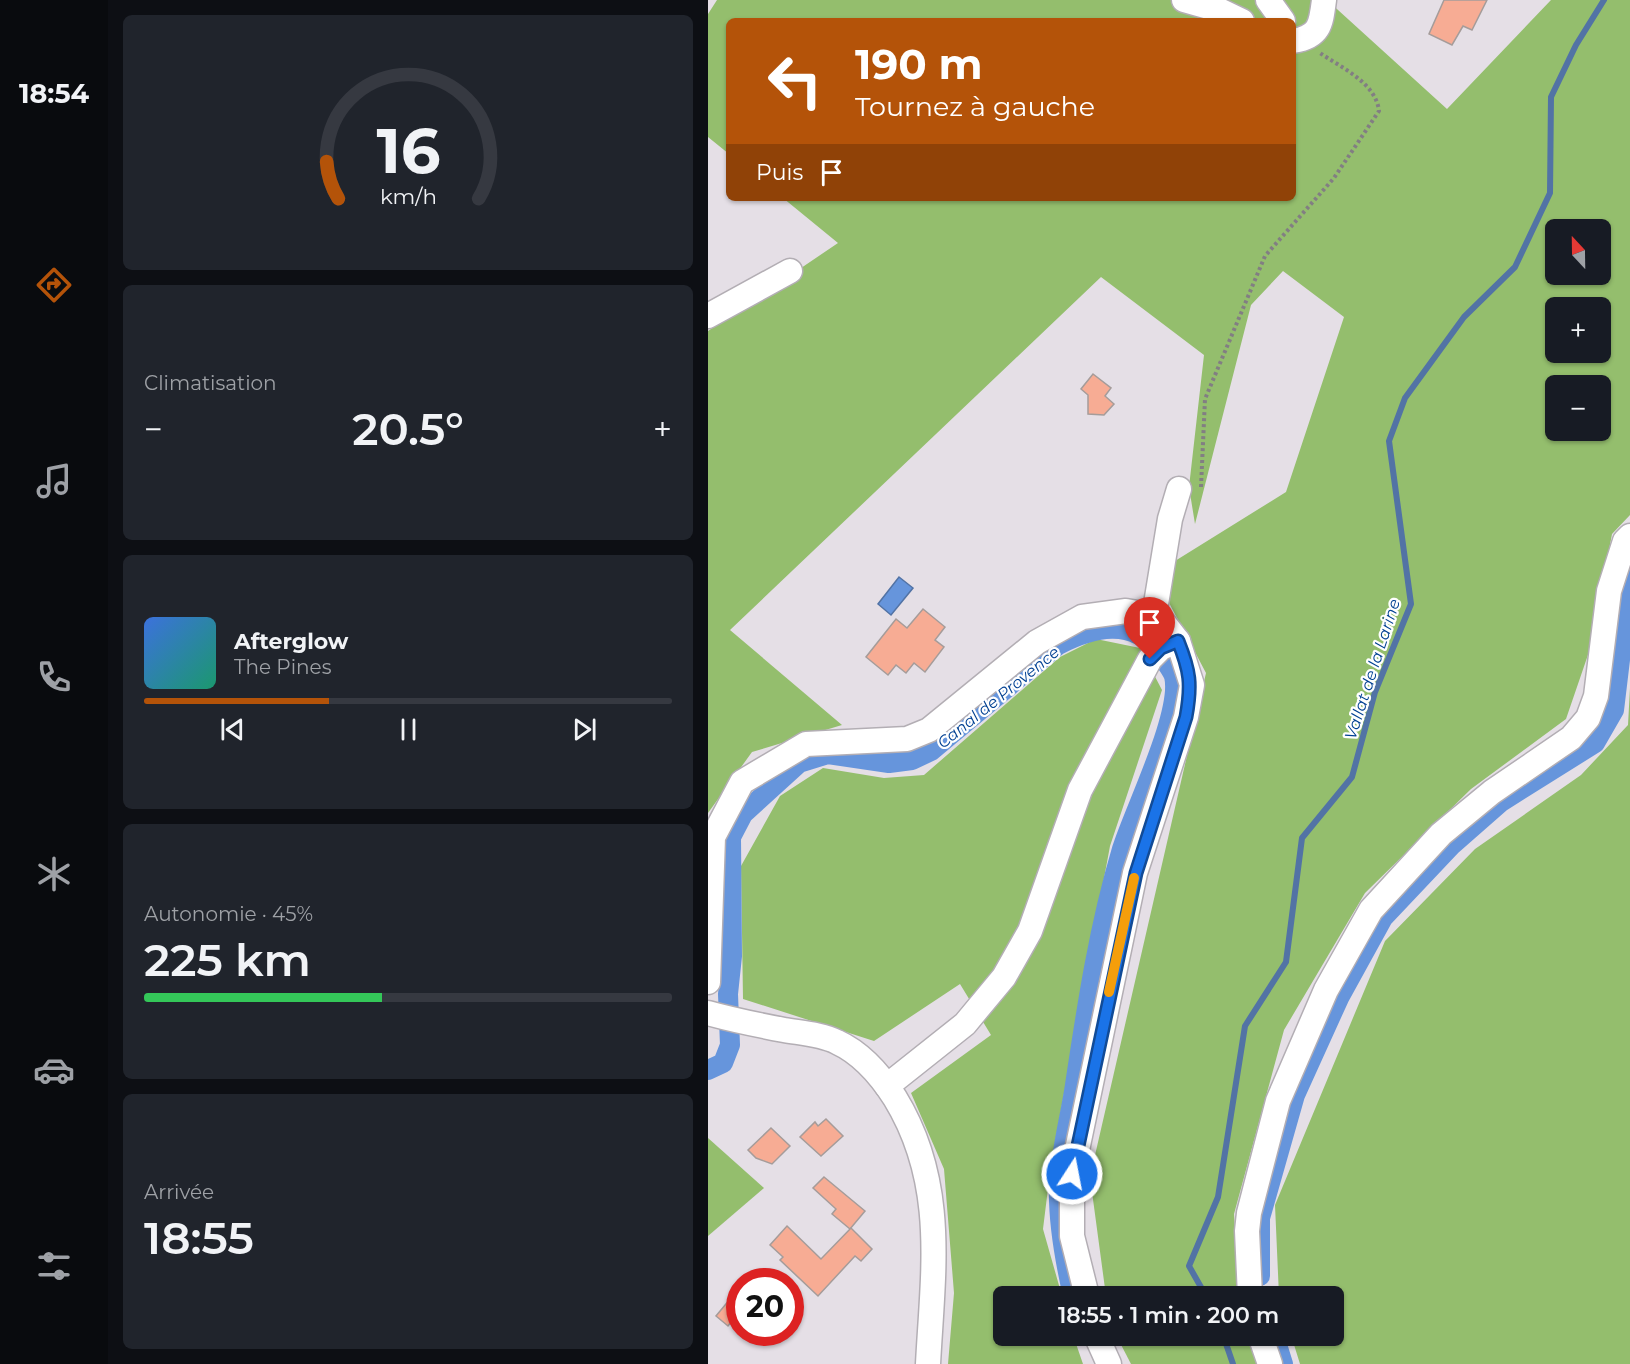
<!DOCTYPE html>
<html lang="fr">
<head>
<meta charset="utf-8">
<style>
	:root { --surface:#171b24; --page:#20242c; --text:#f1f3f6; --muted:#9ea1a6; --line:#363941; --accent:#b45309 }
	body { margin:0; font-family:Montserrat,sans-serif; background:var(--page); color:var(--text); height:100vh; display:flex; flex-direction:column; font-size:22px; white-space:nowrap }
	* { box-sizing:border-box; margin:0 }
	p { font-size:20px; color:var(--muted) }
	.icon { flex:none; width:33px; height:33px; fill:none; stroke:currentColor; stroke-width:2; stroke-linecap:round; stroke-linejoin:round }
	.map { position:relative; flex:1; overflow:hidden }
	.sheet { display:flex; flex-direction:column; gap:15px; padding:15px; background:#0d0f14; width:600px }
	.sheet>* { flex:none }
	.guide { position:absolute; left:18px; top:18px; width:570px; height:183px; border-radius:9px; box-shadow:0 2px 4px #0004; background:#b45309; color:#fff; overflow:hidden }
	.needle { width:39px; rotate:338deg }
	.buttons { position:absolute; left:837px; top:219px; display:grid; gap:12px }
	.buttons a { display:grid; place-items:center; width:66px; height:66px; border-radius:9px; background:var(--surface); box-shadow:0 2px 4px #0004; font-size:30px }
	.speed { position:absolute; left:18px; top:1268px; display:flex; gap:12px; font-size:30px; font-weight:700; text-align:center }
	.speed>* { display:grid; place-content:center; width:78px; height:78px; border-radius:50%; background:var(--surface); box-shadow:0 2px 4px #0004; line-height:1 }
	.speed .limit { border:9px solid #d22; background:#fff; color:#111 }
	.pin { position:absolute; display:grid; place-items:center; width:51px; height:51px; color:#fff; margin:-62px -26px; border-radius:50% 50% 50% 0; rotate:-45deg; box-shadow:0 0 6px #0007 }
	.pin .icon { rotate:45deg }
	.me { position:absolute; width:66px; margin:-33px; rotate:11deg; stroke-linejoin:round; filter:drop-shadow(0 0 4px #0008) }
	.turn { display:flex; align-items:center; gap:21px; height:126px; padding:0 30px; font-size:27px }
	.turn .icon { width:78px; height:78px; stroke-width:2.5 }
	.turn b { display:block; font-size:42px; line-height:51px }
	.then { display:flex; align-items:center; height:57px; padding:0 30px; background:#0003; gap:12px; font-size:22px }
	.big { font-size:45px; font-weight:600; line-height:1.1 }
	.sheet .tile { flex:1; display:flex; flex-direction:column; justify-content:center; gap:9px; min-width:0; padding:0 21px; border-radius:9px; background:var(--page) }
	.sheet .dial { align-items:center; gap:0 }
	.dial svg { height:156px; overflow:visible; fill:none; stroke:var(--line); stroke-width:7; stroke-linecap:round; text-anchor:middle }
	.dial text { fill:var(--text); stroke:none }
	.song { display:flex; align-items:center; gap:18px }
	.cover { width:72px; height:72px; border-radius:9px; background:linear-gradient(135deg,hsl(220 70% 55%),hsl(160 70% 35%)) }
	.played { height:6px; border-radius:3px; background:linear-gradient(90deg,var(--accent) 35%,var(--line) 35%) }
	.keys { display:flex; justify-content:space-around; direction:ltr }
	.heat { display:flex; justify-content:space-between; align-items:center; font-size:33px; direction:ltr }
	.charge { height:9px; border-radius:4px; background:linear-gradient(90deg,#34c759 45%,var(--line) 0) }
	.trip { position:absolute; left:285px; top:1286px; width:351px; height:60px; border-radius:9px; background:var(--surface); box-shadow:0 2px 4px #0004; font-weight:600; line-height:60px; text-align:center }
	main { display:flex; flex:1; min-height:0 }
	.dock { display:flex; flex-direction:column; width:108px; justify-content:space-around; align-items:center; background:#090b0e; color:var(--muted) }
	.dock .icon { width:42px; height:42px }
	.dock .active { color:var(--accent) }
	.dock b { font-size:27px; color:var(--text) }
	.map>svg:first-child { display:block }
</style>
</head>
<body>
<main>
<nav class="dock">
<b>18:54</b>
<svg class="icon active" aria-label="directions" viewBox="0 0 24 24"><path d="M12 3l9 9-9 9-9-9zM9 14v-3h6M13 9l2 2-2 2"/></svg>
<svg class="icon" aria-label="music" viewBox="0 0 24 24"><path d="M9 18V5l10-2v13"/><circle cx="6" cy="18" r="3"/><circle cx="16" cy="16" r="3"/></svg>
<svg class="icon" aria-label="phone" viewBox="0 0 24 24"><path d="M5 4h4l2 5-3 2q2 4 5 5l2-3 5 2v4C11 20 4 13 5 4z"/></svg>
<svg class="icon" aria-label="climate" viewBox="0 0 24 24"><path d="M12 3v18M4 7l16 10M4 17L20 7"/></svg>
<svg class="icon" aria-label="car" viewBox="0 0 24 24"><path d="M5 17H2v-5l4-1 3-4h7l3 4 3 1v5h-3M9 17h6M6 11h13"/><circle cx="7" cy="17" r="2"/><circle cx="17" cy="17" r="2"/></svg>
<svg class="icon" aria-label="filters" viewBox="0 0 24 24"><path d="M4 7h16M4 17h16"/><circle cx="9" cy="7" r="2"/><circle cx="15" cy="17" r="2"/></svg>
</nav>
<section class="sheet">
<div class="tile dial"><svg viewBox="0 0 100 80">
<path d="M14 69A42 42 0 1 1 86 69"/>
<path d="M14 69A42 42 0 0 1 8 50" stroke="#b45309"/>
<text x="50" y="56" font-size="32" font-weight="700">16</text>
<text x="50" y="72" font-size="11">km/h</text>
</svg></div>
<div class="tile"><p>Climatisation</p>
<div class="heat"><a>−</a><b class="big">20.5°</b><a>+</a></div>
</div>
<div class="tile">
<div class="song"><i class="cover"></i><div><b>Afterglow</b><p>The Pines</p></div></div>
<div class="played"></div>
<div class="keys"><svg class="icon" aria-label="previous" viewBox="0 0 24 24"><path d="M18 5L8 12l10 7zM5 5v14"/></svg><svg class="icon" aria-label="pause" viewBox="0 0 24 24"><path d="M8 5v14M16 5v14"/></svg><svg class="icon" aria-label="next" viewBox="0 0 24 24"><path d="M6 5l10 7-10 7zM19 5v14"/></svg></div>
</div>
<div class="tile"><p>Autonomie · 45%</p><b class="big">225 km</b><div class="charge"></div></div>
<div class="tile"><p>Arrivée</p><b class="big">18:55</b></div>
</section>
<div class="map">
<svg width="922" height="1364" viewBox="0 0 922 1364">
	<rect width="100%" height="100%" fill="#e5dfe6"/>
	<!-- forest -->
	<g fill="#94be6d" fill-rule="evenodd">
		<path d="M9,0H619L739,109L843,0H922V515L904,534L883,646L858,719L763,789L657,893L576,1030L526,1214L531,1296H398L382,1177L498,673L459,599L467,561L578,492L636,317L575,271L543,305L487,524L481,487L496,355L393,277L22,630L134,725L44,752L0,813V331L130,243L75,198H585V21H21V154L0,137V14ZM848,230H892V274H848ZM848,308H892V352H848ZM848,386H892V430H848Z"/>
		<polygon points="388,639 432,648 454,690 402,846 343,1164 335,1229 354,1296 296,1296 296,1335 365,1335 375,1364 240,1364 246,1293 236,1169 203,1093 283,1035 252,984 166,1041 35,999 33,866 72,796 115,768 176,778 216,775 352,657"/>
		<polygon points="922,688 922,1364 592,1364 583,1335 626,1335 626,1296 571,1296 567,1205 677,941 767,849 873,775 920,725"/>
		<polygon points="0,1138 56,1188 0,1236"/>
		<polygon points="408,1335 541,1335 550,1364 423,1364"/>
	</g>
	<!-- water -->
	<polygon fill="#6695dc" stroke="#5273a5" stroke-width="1.5" points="191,577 205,588 183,615 170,604"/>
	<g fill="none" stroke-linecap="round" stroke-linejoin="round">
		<!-- stream -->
		<g stroke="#5273a5" stroke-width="6">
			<polyline points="498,1296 481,1266 510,1197 537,1026 578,962 594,838 644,777 667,692 703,604 681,441 697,398 756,317 807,267 842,193 843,97 868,45 896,0"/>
			<polyline points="515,1335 525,1364"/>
		</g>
		<!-- canal -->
		<g stroke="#6695dc" stroke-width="20">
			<path d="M0,1070L15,1063L22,1045L20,994L24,956L23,837L35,814L91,763L120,754L181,763L204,760L223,751L350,645C385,627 425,617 451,653C456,660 463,668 466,676C475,713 426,810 414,849C391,926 379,1005 367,1085C362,1119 352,1154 351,1188C350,1224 357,1261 365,1296"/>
			<polyline points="552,1276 552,1218 587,1095 631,998 675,918 744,845 793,802 887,743 906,710 922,576"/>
			<polyline points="566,1335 575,1364"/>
		</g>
	</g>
	<!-- building -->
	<g fill="#f7ac94" stroke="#a59c9a" stroke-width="1.5">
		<polygon points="736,0 779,0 764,30 755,26 744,45 721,34"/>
		<polygon points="385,374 403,388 397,396 406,404 396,415 380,414 380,395 373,389"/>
		<polygon points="215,609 237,627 227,640 236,647 217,672 206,663 198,673 188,665 180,675 158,657 188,619 199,628"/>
		<polygon points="118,1119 135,1136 113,1156 92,1137 107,1122 110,1126"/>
		<polygon points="63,1128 82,1146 64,1164 48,1158 40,1150"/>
		<polygon points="116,1177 157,1211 142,1229 124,1214 128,1209 105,1188"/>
		<polygon points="79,1226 113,1259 143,1228 164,1249 153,1261 147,1256 110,1296 72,1260 75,1257 62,1245"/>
		<polygon points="32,1287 32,1311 20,1326 8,1316"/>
	</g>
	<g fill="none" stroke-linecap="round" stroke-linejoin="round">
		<!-- minor casing -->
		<g stroke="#b3aeb4" stroke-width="27">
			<g id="minor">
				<polyline points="476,0 511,10 534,21"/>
				<polyline points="560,0 575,21"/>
				<path d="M585,41C612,37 613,24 616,0"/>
				<polyline points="0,316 82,271"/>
				<polyline points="446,616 462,519 471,489"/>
				<polyline points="0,982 5,837 34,782 98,744 199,739 221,730 329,642 374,617 418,611 446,616 456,623 470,641 484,685 478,717 427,873 364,1174 364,1236 379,1296"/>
				<path d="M0,1013C25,1020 50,1025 76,1030C93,1033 113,1034 129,1042C153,1053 173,1076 187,1098C239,1183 225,1270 220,1364"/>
				<polyline points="179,1086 257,1024 296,977 322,931 372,790 442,659 453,648 470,641"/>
				<polyline points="542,1296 539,1231 541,1213 570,1101 618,990 663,910 733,834 784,792 863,738 880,718 888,696 901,591 917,541 922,536"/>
				<polyline points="388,1335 401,1364"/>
				<polyline points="552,1335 562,1364"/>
			</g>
		</g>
		<!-- path -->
		<path stroke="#827e83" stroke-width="4" stroke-dasharray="3 3" stroke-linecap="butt" d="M493,487L497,399L557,256L626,178L671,111C668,83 634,68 612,53"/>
		<!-- minor -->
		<use href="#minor" stroke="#fff" stroke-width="24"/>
	</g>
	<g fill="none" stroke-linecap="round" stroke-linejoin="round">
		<!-- route casing -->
		<g stroke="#114b97" stroke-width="15">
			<path id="route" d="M364,1174L428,873L478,717C484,684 482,671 470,641L453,648L442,659"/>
		</g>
		<!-- route -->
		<use href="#route" stroke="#1a73e8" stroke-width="10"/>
		<!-- slow -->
		<polyline stroke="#f59e0b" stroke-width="10" points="401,992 426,878"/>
	</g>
	<g text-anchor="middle" stroke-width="4.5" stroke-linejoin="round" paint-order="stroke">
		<!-- water labels -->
		<g font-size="16" font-style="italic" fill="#004092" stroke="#fff">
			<text transform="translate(664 669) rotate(-72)" y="6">Vallat de la Larine</text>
			<text transform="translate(290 697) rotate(-39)" y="6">Canal de Provence</text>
		</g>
	</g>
</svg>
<div class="buttons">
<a><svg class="needle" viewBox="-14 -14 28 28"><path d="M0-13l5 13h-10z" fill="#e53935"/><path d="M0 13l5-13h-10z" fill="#9ea1a6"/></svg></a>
<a>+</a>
<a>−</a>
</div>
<div class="speed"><div class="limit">20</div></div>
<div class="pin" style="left:442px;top:659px;background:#d93025"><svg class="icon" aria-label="arrive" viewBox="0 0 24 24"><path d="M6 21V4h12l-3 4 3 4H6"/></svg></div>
<svg class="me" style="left:364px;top:1174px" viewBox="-20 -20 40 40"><circle r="17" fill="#1a73e8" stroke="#fff" stroke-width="3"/><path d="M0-11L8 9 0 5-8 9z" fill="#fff"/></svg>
<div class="trip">18:55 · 1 min · 200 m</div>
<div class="guide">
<div class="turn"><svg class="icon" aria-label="left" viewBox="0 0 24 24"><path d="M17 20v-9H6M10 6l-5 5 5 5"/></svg><div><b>190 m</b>Tournez à gauche</div></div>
<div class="then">Puis<svg class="icon" aria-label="arrive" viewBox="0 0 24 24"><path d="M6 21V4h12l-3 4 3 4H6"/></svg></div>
</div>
</div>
</main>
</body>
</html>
